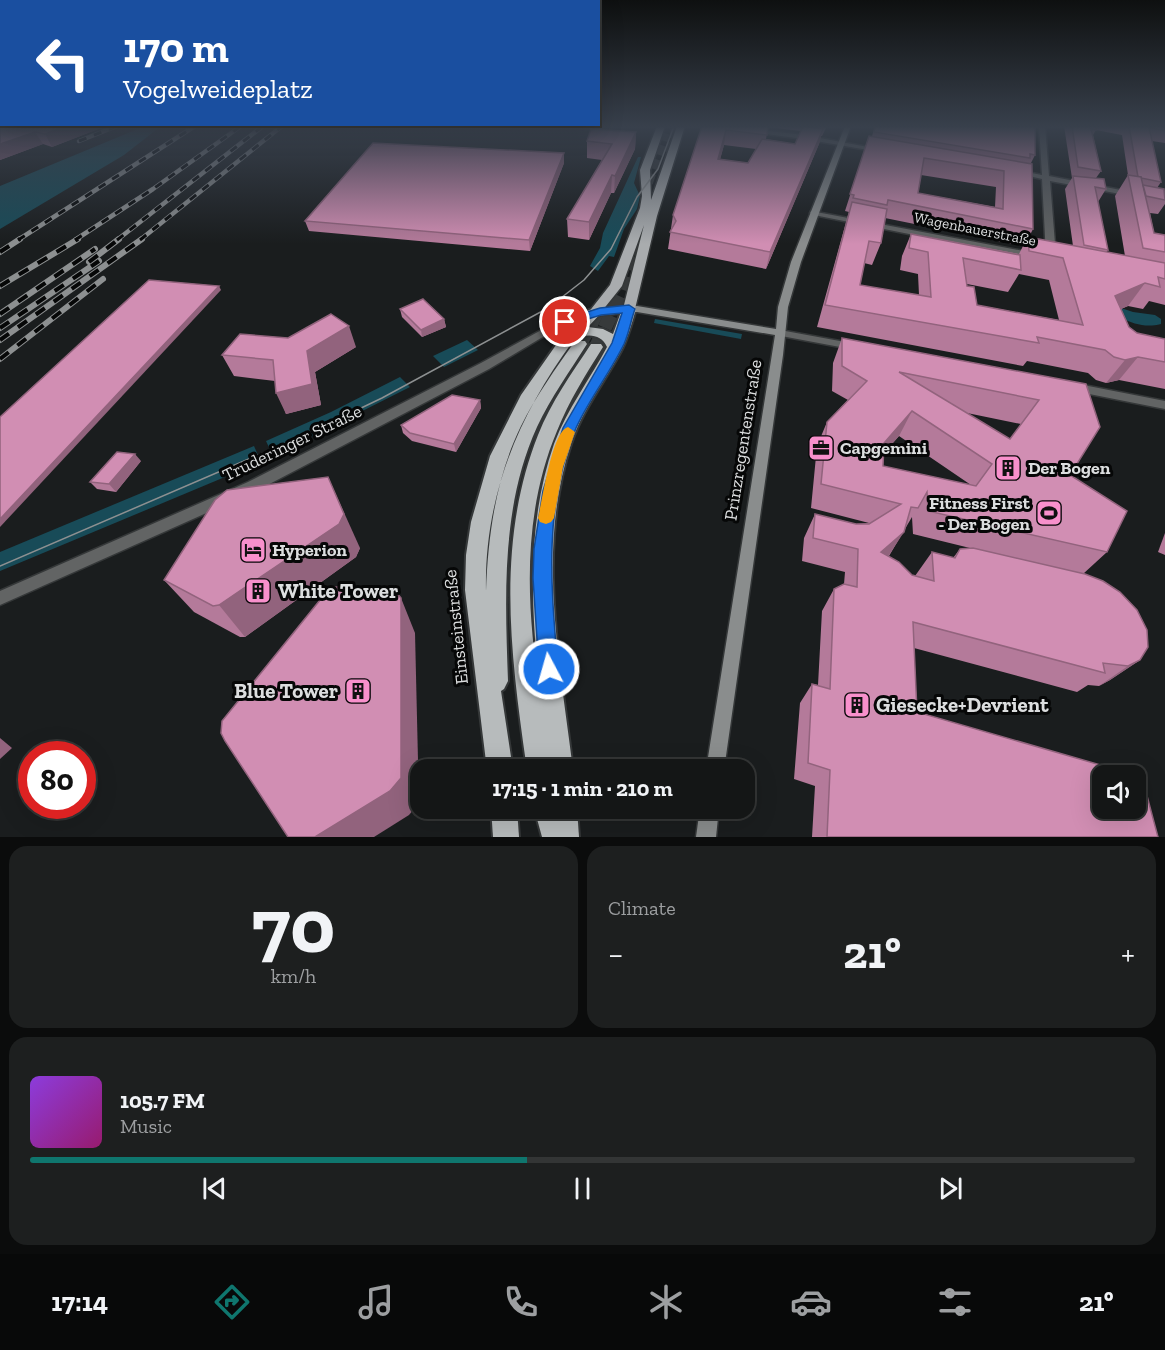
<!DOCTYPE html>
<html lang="en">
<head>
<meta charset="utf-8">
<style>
	:root { --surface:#141616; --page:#1d1f1f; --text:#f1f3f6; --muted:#9d9fa1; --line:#333535; --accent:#0f766e }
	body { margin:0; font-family:"Zilla Slab",serif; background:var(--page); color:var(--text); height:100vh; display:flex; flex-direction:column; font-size:22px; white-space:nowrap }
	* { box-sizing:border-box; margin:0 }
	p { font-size:20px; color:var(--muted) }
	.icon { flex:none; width:33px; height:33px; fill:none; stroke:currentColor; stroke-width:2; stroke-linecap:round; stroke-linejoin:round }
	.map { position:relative; height:837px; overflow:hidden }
	.panel { display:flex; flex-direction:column; gap:9px; padding:9px; background:#0b0c0c; flex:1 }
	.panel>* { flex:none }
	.hud { position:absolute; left:0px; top:0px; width:600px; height:126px; box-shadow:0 6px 24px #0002,0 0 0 2px var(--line); background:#1a4fa0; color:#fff; overflow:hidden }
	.buttons { position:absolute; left:1092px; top:765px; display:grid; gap:12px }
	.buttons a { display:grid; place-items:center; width:54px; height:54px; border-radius:12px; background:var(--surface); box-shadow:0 6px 24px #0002,0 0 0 2px var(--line); font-size:30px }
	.speed { position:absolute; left:18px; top:741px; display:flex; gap:12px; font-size:30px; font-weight:700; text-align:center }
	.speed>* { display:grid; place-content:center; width:78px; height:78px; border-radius:50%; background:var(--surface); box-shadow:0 6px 24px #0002,0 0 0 2px var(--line); line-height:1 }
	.speed .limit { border:9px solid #d22; background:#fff; color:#111 }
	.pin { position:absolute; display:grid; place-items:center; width:51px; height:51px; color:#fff; margin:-26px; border:3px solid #fff; border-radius:50%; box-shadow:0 2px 6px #0007 }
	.me { position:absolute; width:66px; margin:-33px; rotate:354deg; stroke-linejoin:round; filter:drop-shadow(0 0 4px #0008) }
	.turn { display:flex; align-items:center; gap:21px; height:126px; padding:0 24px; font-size:27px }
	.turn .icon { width:78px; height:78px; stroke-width:2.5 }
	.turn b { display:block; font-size:42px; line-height:51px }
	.big { font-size:45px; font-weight:700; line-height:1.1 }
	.panel .widget { flex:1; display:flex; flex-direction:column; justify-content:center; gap:9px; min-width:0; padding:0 21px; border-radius:18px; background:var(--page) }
	.panel .dial { align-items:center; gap:0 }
	.dial b { font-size:78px; line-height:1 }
	.song { display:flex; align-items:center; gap:18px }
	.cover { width:72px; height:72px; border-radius:9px; background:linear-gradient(135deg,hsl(270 70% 55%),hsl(320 70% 35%)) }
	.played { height:6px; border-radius:3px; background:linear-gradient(90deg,var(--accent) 45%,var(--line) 45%) }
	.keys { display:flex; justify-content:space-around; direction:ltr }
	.heat { display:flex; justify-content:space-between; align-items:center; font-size:33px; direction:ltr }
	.panel .tiles { flex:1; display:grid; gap:9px; grid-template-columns:1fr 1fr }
	.widget:last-child { grid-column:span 2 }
	.trip { position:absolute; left:410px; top:759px; width:345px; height:60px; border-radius:18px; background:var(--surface); box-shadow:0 6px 24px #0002,0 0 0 2px var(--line); font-weight:700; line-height:60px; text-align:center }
	.tab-bar { display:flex; height:96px; justify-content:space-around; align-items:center; background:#080909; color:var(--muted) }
	.tab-bar .icon { width:42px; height:42px }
	.tab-bar .current { color:var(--accent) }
	.tab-bar b { font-size:27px; color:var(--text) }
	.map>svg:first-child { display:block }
</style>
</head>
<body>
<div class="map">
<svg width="1165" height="837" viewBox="0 0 1165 837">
	<rect width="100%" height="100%" fill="#1a1d1e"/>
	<!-- green -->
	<g fill="#184b58">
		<polygon points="145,126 161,126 124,155 0,229 0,186"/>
		<polygon points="638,157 641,157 634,183 640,196 637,209 624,229 614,257 609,256 598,271 590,266 600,248 603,233"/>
		<path d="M1118,307L1133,312L1155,315L1161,319V324C1146,328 1134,324 1121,318Z"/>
		<polygon points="655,319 742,334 741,339 654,323"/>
		<polygon points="467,340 478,350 444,367 433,356"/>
		<polygon points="400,377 410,387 273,456 266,441 331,412"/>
		<polygon points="254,446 261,462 0,571 0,552"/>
	</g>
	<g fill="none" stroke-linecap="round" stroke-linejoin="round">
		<!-- trunk-tunnel-far1 -->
		<g stroke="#373a3b" stroke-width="10" stroke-dasharray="10 5" stroke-linecap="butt">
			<polyline points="670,153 675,138 675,126"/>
			<polyline points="643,197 665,133"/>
			<polyline points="639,240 650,208"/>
		</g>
		<!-- trunk-tunnel -->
		<g stroke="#373a3b" stroke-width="14" stroke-dasharray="14 7" stroke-linecap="butt">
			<polyline points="580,344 603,302"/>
			<polyline points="596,347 620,295 639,239"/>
		</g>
		<!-- minor casing -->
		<g stroke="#353839" stroke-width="3">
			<g id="minor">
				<polygon points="1039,126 1045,126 1049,176 1131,192 1135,194 1131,196 1050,181 1056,256 1051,259 1046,256 1042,179 1012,172 1016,170 1042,175"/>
				<polygon points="752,129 804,135 884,150 880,152 804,139 750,132 749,131"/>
				<polygon points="811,211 1034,253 1039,256 1034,259 814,215 810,213"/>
				<polygon points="594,310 599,313 598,315 569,325 541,338 489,369 258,490 0,605 0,591 248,482 481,363 547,327"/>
				<polygon points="780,330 856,344 861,347 856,350 776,335 775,333"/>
				<polygon points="1073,383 1165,401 1165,409 1069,390 1067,387 1069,384"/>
			</g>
		</g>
		<!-- secondary casing -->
		<g stroke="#353839" stroke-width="3">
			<g id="secondary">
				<polygon points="845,126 851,126 801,262 788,307 783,355 724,770 706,770 775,335 637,312 594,316 589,313 594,310 637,306 776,329 778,307 791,262"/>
				<polygon points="700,808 719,808 716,837 696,837"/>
			</g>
		</g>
		<!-- primary casing -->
		<g stroke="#353839" stroke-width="3">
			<polygon id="primary" points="657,126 665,126 650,170 651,200 677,126 685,126 657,216 635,309 629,313 623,309 644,225 622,286 598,316 590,316 588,313 610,285 640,208 642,196 640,170"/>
		</g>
		<!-- trunk casing -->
		<g stroke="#353839" stroke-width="4">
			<g id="trunk">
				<path d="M629,305L636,309C632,323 627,340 621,351C605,381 582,410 571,444C536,549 560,662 573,770H527C511,657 495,544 538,435C551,402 572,373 591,344H601L603,347C586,374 569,401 557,431C522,514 526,606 540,693C531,609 526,524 554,444C567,409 590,379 607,347C601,333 584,333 573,341C518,416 484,497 486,591C488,535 496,477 521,426C536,396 556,368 575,341H585L587,344C570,371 551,397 537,427C501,506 505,596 508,681L504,689L501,691L513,770H487L465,590L466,555L471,522L490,456L521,395L563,335L589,310L594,309L601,313L588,327L603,329L613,334L622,309Z"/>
				<polygon points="491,808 517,808 519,837 493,837"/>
				<polygon points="534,808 577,808 579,837 542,837"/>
			</g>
		</g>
		<!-- minor -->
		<use href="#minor" fill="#626464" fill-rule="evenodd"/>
		<!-- secondary -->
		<use href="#secondary" fill="#8a8d8d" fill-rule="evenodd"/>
		<!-- primary -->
		<use href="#primary" fill="#a9acae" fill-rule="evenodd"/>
		<!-- trunk -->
		<use href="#trunk" fill="#b7bbbc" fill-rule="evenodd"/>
		<!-- tram -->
		<polyline stroke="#8d9091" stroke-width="1.5" points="0,566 307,434 382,398 548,308 584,280 611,249 637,197 658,169 674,126"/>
		<!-- rail-far1 casing -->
		<g stroke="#8d9091" stroke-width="4.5">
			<g id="rail-far1">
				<polyline points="79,141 117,126"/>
				<polyline points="18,240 195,126"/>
				<polyline points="75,240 153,189 241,126"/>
				<polyline points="117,240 263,126"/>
				<polyline points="140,240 282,126"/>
			</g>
		</g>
		<!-- rail casing -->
		<g stroke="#8d9091" stroke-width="6">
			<g id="rail">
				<polyline points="0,252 20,239"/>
				<polyline points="89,262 119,239"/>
				<polyline points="0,286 78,239"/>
				<polyline points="0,314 95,249"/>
				<polyline points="0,328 99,261"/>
				<polyline points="0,340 142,239"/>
				<polyline points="0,359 103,279"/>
			</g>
		</g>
		<!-- rail-far1 -->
		<use href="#rail-far1" stroke="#060707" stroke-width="3" stroke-dasharray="8" stroke-linecap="butt"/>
		<!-- rail -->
		<use href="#rail" stroke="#060707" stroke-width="4" stroke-dasharray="11" stroke-linecap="butt"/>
	</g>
	<!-- wall -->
	<g fill="#b47a9a" fill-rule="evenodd">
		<polygon points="0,126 106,126 52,147 43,144 0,160"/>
		<path d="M702,126H827L822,136H821L819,144L766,269L668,249L673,215ZM768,127L801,131L795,144L766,139ZM724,145L756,149L748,163L720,159Z"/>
		<path d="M875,126L1035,155L1031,163L1033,229L1029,237L1073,246L1065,189L1072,178L1064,126H1165V143L1152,141L1161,182L1157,188L1165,191V204L1158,214L1150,213L1154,233L1165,235V305L1149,301L1143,309L1128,306L1121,309L1129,327L1137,333L1165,339V389L1119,380L1106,383L1096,380L1088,373L1027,361L1023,366L817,327L848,215L849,212L845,211L869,136H872ZM1096,130L1122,135L1128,175L1115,196L1125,256L1106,252L1108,250L1098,202L1106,189L1096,178L1101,171L1093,135ZM921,175L996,187L995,207L918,193ZM885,218L1023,246L1019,254L911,234L902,256L900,270L918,274L919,295L860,285L864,263L872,265L881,243ZM1019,274L1049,280L1059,320L977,305L967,286V284L1008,292Z"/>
		<polygon points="636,132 635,149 614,193 611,193 589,240 568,237 567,219 602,160 587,158 587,141"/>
		<polygon points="564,163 530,251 309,231 305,221"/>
		<polygon points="400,309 444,319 446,327 422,337 402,317"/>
		<path d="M842,338L1086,384L1070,475L1107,552L1083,574L1140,660L1110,680L1099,686L1088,685L1077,692L914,648L917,712L1158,837H812L815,786L794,779L800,703L812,684L818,685L822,611L834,589L844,584L845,572L802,561L804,538L815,514L856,524L869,523L811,508L817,446L827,422L848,400L832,391L833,363ZM967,413L1021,424L1010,439ZM899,436L971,485L883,466V454ZM912,517L913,534L970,548L960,549L953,558L932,552L915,576L912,575L889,556Z"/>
		<polygon points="356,347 315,372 321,405 286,414 275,381 234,376 222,355"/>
		<polygon points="480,400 481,408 456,452 412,441 403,433 401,425"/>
		<polygon points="141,461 116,492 97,489 90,482"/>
		<polygon points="1165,533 1165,555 1158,552"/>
		<polygon points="360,548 356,557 245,637 240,637 194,612 164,580"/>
	</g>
	<!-- shaded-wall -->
	<g fill="#92637d">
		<polygon points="66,126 106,126 52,147 45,134"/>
		<polygon points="823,129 819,144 766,269 770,252"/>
		<polygon points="726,130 724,145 716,175 718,159"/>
		<polygon points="35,132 43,144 0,160 0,144"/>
		<polygon points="636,132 635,149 614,193 615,176"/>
		<polygon points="564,153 564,163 530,251 529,240"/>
		<polygon points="612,175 611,193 589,240 589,222"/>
		<polygon points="1145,283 1128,306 1099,318 1115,296"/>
		<polygon points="219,286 221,290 0,527 0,519"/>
		<polygon points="444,319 446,327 422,337 421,330"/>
		<polygon points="349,326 356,347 315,372 321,405 286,414 276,393 307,351"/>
		<polygon points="1138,357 1119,380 1106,383 1125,360"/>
		<polygon points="480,400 481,408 456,452 454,444"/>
		<polygon points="912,411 899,436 871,468 884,443"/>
		<polygon points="135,454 141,461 116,492 109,484"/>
		<polygon points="328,477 360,548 356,557 245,637 219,605"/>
		<polygon points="904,532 889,555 867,575 881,552"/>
		<polygon points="401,598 415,633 419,803 409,815 374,837 315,837"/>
		<polygon points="1140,660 1110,680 1099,686 1128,666"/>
		<polygon points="0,738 12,748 0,759"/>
	</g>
	<!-- building -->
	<g fill="#d18eb3" stroke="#92637d" stroke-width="1.5" fill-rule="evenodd">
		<polygon points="0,126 66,126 45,134 35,132 0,144"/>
		<polygon points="702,126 768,126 767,135 726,130 718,159 748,163 762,139 795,144 803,126 823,129 770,252 670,232 676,221 673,215"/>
		<polygon points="875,126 1035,126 1035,155 1030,154 1030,158 874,132"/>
		<polygon points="1072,126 1095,126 1096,130 1091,129 1101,171 1078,167"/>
		<polygon points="1129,126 1165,126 1165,131 1149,127 1161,182 1141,178 1141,177 1138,177"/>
		<polygon points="591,129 636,132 615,176 612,175 589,222 567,219 612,144 587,141"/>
		<path d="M869,136L1032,164L1033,229L888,200L887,205L853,198L854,195L850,194ZM924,158L1004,171L1003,209L918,193Z"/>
		<polygon points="373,143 564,153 529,240 305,221"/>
		<polygon points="1128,175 1141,177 1154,233 1165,235 1165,252 1143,248"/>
		<polygon points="1073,176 1104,179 1106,189 1095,187 1108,250 1084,245"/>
		<polygon points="1143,185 1164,189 1165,200 1146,196"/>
		<polygon points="852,202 887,209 881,243 869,241 860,285 931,297 928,252 909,248 911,234 1020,255 1021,270 963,258 967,286 974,287 977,305 1083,325 1063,258 1029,251 1028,237 1165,263 1165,279 1158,277 1160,287 1145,283 1115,296 1129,327 1137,333 1165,339 1165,362 1138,357 1125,360 1114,357 1105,350 1037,337 1039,343 825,305"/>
		<polygon points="149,280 219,286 0,519 0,417"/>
		<polygon points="423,299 444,319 421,330 400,309"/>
		<polygon points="331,314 349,326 307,351 312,384 276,393 273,360 222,355 240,334 288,338"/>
		<path d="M842,338L1086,384L1100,427L1070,475L1127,511L1107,552L928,511L927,492L918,508L911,507L904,532L881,552L899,562L912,575L934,581L932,552L955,558L960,549L973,548L1085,574L1103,581L1120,592L1137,610L1147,630L1148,647L1140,660L1128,666L1103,663L1105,673L913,622L917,712L1142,777L1158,837H827L830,770L808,763L812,684L830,689L834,589L844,584L857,587L858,549L813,538L815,514L856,524H869L901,504L821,484L827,422L867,381L842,366ZM899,372L1039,400L1010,439ZM912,411L992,464L976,486L883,466L884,443ZM1102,776H1136V808H1102Z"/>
		<polygon points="452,395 480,400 454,444 410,433 401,425"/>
		<polygon points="117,452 135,454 109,484 90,482"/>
		<polygon points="328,477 344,514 339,524 219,605 213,606 164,580 215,500 227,490"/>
		<polygon points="336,587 396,592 401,598 401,778 390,791 315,837 288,837 225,741 221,733 222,721 329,589"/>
	</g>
	<!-- sky -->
	<linearGradient id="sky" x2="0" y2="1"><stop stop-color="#0e1010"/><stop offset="0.52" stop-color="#38404c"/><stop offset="1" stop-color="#38404c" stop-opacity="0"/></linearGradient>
	<rect width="1165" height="244" fill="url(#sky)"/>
	<!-- route -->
	<path fill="#1a73e8" stroke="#114b97" stroke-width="1.5" d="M629,305L635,309C631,320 629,333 624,344C610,373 589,399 576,428C543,507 551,587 558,669L555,675L549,678L542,675L539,669L533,578L534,549L543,491L563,428L612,343L622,313L601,315L565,326L559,322L561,320L600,308Z"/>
	<!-- slow -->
	<path fill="#f59e0b" d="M568,427L575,432L563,467L554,518L551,522L546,524L540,522L538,518C542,501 552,431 568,427Z"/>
	<!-- icons -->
	<defs>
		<g id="office-square" transform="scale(1.35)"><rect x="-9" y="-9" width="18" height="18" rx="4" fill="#f890cc" stroke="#060707"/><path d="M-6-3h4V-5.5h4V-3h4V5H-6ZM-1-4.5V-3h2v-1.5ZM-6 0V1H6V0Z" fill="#111"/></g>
		<g id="building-square" transform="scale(1.35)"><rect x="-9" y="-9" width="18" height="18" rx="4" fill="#f890cc" stroke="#060707"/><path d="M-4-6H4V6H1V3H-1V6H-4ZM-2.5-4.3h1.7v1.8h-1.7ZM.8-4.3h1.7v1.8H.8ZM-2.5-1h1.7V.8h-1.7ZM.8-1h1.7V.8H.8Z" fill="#111"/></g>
		<g id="stadium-square" transform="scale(1.35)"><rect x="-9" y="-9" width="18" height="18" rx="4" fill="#f890cc" stroke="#060707"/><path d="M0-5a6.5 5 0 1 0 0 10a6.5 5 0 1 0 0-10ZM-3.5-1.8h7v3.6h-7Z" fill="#111"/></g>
		<g id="hotel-square" transform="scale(1.35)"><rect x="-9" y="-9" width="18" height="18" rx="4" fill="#f890cc" stroke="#060707"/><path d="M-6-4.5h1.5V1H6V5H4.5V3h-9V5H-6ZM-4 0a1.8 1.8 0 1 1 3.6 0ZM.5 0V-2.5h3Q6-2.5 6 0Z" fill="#111"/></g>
	</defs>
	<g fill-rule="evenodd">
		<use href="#office-square" x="821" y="448"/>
		<use href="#building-square" x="1008" y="468"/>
		<use href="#stadium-square" x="1049" y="513"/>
		<use href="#hotel-square" x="253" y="550"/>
		<use href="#building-square" x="258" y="591"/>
		<use href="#building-square" x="358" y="691"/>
		<use href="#building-square" x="857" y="705"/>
	</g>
	<g text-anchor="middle" stroke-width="6" stroke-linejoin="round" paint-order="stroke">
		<!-- far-street labels -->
		<g font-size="15" fill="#dcdedf" stroke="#060707">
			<text transform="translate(975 229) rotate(11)" y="5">Wagenbauerstraße</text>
		</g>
		<!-- street labels -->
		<g font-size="18" fill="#dcdedf" stroke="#060707">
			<text transform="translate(743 440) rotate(-81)" y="6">Prinzregentenstraße</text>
			<text transform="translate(292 443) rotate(-26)" y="6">Truderinger Straße</text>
			<text transform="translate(456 627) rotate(-96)" y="6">Einsteinstraße</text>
		</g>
		<!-- poi labels -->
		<g font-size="18" font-weight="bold" fill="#dcdedf" stroke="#060707" text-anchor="start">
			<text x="840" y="454">Capgemini</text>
			<text x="1028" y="474">Der Bogen</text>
			<text x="1030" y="509" text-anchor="end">Fitness First<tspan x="1030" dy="21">- Der Bogen</tspan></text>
			<text x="272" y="556">Hyperion</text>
		</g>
		<!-- near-poi labels -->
		<g font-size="21" font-weight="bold" fill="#dcdedf" stroke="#060707" text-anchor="start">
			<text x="278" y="598">White Tower</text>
			<text x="338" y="698" text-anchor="end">Blue Tower</text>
			<text x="876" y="712">Giesecke+Devrient</text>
		</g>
	</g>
</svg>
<div class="buttons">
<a><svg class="icon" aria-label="sound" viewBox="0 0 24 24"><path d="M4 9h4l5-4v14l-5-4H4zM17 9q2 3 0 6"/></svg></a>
</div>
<div class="speed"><div class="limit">80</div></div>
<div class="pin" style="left:565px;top:322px;background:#d93025"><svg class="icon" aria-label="arrive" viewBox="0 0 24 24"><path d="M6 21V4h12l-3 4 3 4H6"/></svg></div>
<svg class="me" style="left:549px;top:669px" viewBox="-20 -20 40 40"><circle r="17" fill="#1a73e8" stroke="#fff" stroke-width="3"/><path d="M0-11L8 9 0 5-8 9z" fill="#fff"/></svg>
<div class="trip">17:15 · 1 min · 210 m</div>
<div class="hud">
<div class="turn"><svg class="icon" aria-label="left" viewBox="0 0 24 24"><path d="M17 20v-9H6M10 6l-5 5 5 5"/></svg><div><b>170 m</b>Vogelweideplatz</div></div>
</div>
</div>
<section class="panel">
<div class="tiles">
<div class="widget dial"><b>70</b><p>km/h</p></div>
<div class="widget"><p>Climate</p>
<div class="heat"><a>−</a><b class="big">21°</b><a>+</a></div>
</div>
<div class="widget">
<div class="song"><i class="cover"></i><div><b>105.7 FM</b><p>Music</p></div></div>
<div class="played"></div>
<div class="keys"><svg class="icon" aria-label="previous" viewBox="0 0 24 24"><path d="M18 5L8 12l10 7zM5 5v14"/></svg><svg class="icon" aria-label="pause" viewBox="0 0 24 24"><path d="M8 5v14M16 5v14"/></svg><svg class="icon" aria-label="next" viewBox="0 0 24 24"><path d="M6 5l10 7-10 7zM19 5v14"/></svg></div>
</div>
</div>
</section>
<nav class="tab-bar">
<b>17:14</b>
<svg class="icon current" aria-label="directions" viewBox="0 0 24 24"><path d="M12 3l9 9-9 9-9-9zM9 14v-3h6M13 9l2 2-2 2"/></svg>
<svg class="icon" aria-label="music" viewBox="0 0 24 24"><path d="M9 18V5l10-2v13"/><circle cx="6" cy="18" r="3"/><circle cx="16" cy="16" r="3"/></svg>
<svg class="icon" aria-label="phone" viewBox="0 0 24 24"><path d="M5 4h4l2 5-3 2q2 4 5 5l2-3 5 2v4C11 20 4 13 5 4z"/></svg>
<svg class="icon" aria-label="climate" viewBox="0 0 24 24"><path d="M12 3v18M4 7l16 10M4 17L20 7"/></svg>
<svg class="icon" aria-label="car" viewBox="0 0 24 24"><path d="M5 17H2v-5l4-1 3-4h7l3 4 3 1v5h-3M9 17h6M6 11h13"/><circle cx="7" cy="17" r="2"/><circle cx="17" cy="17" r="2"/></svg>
<svg class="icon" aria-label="filters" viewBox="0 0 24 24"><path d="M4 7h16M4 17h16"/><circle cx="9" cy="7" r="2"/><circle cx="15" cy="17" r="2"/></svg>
<b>21°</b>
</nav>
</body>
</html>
